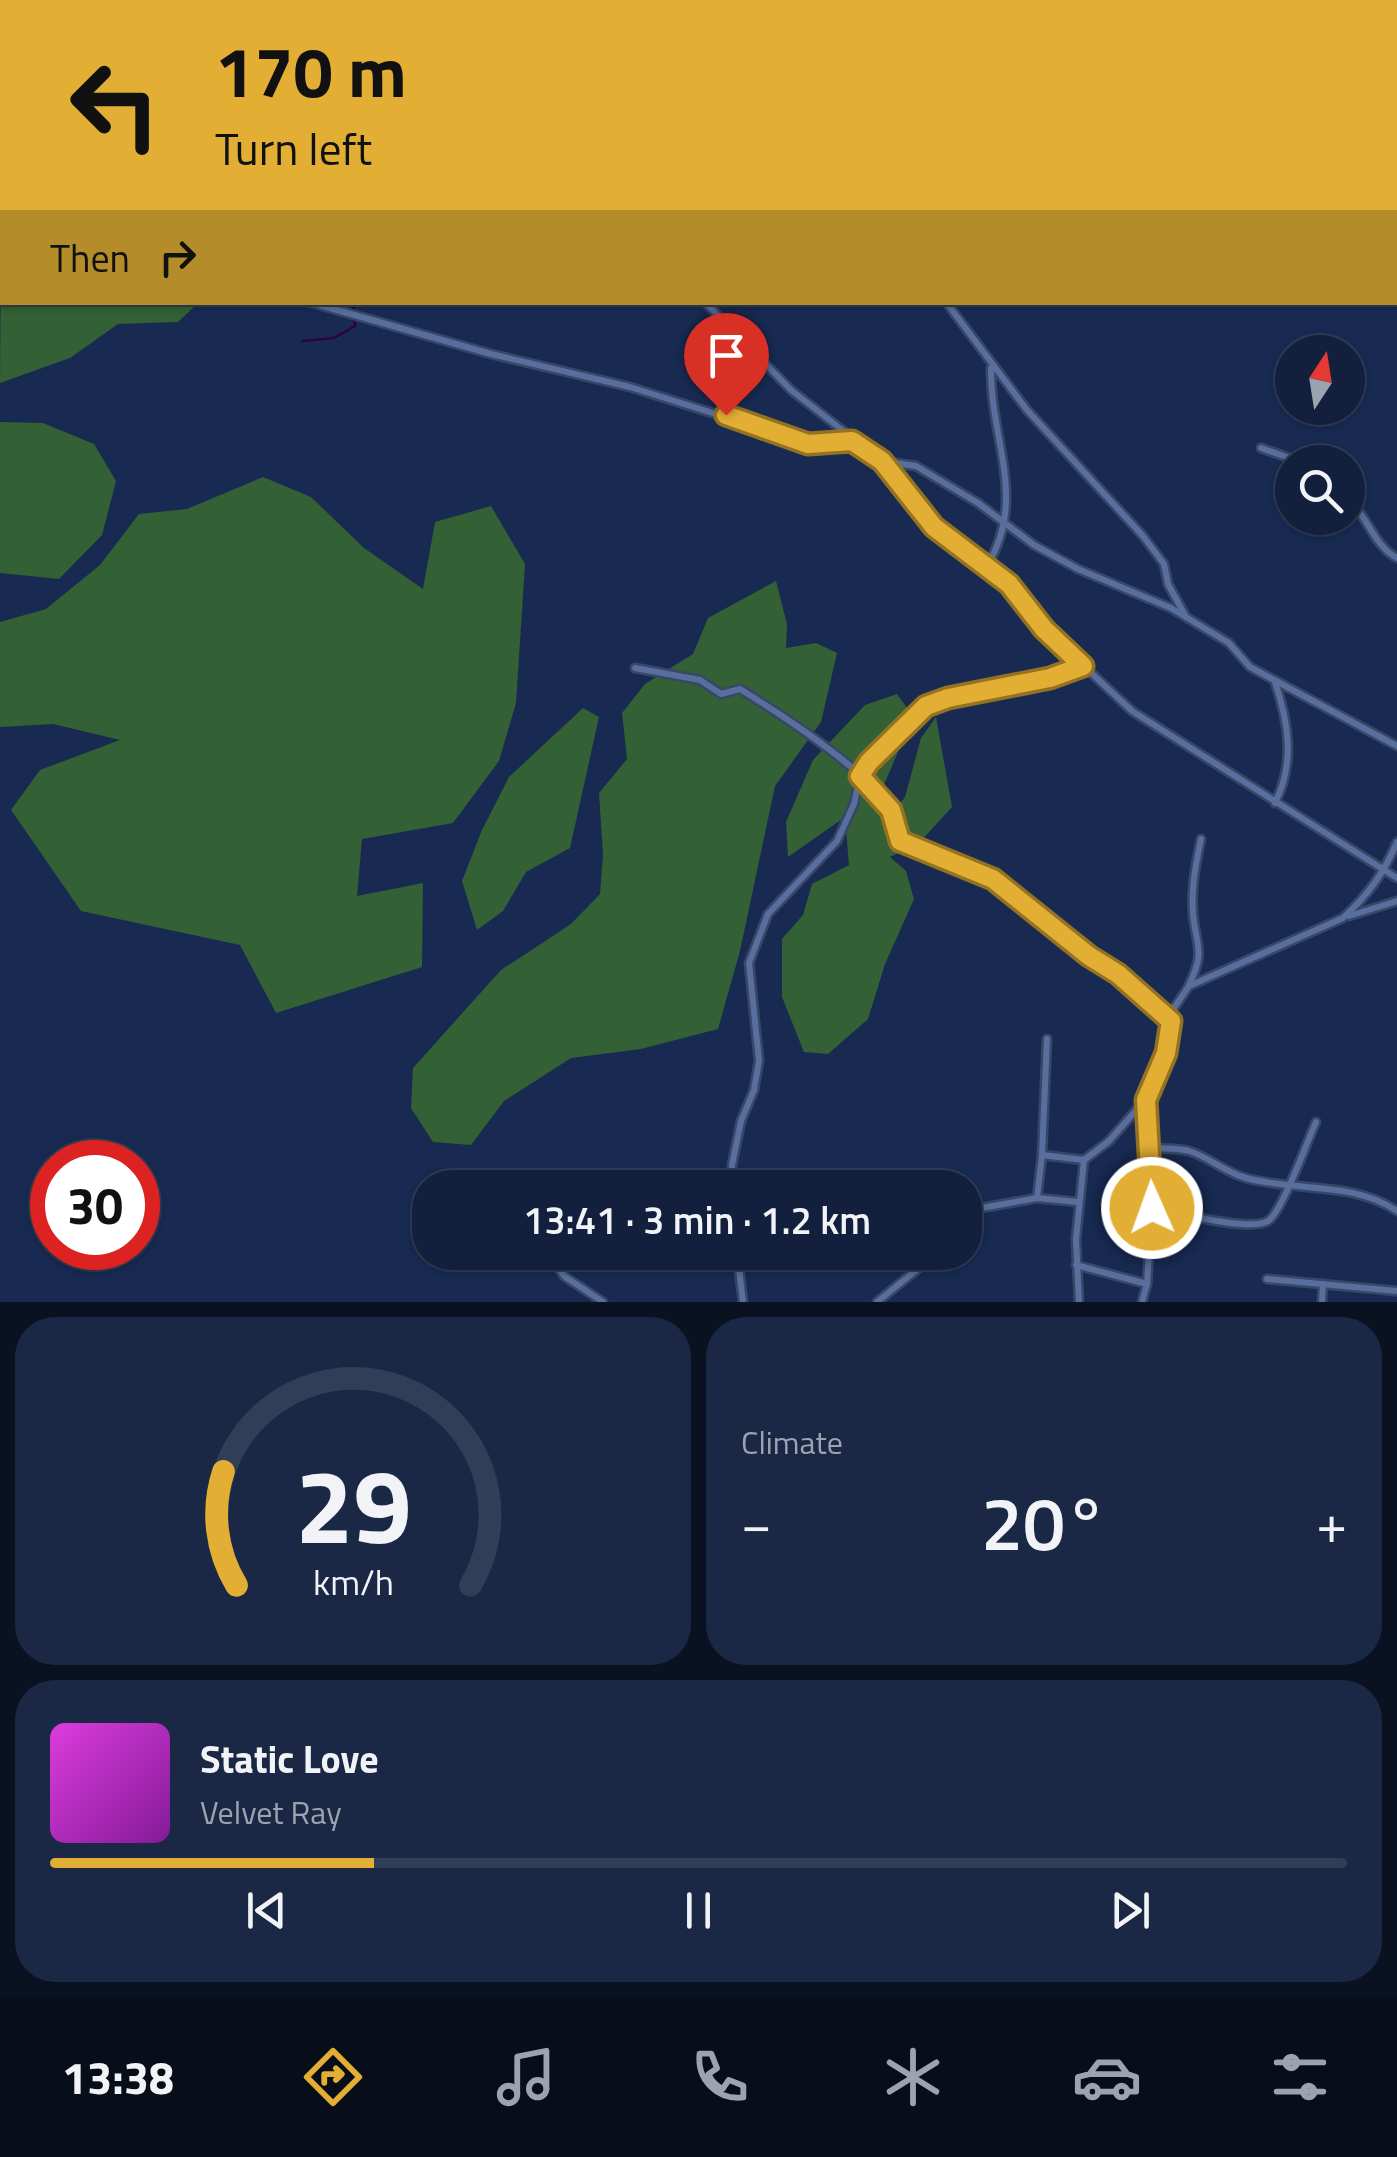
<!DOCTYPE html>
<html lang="en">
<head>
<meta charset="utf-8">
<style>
	:root { --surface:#12203e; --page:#1b2845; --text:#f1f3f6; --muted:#9ca3b0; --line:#313e58; --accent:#e2af34 }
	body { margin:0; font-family:"Titillium Web",sans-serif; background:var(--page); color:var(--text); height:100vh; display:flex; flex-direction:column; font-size:38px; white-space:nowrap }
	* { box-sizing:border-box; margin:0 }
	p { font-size:32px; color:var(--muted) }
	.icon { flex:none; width:55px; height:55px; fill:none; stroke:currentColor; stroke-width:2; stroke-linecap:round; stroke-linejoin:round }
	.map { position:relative; height:1302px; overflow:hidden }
	.drawer { display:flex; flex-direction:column; gap:15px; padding:15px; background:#0a1222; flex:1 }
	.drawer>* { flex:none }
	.guide { position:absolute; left:0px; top:0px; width:1398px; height:305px; box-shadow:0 2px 8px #0004,0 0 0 2px var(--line); background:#e2af34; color:#111; overflow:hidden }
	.needle { width:65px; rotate:12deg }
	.fabs { position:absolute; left:1275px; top:335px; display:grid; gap:20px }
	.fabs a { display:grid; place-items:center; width:90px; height:90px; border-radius:50%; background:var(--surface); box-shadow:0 2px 8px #0004,0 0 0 2px var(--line); font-size:50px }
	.speed { position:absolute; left:30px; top:1140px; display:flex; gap:20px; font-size:50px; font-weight:700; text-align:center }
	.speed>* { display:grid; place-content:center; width:130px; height:130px; border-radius:50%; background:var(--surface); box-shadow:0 2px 8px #0004,0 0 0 2px var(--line); line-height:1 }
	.speed .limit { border:15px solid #d22; background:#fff; color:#111 }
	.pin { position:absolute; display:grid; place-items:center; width:85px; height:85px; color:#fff; margin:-102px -42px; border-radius:50% 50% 50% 0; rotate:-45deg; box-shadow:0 0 10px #0007 }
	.pin .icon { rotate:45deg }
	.me { position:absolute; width:110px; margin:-55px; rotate:358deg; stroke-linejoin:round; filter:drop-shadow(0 0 8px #0008) }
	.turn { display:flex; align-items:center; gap:35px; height:210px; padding:0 50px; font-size:45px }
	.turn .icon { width:130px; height:130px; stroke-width:2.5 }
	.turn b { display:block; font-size:70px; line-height:85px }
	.then { display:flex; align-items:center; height:95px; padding:0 50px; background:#0003; gap:20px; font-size:38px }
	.big { font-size:75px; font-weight:600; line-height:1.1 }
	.drawer .card { flex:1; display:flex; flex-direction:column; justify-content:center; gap:15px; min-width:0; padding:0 35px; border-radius:40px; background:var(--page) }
	.drawer .dial { align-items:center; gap:0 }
	.dial svg { height:260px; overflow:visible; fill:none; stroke:var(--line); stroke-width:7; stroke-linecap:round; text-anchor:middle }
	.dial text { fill:var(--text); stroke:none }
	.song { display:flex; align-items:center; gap:30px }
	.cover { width:120px; height:120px; border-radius:15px; background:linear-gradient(135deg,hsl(300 70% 55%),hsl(290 70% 35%)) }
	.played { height:10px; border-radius:5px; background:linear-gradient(90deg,var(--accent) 25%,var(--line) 25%) }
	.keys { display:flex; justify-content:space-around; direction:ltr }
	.heat { display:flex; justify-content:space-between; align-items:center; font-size:55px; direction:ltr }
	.drawer .tiles { flex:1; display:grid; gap:15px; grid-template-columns:1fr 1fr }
	.card:last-child { grid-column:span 2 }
	.trip { position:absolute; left:412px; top:1170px; width:570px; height:100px; border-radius:40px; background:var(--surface); box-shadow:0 2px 8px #0004,0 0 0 2px var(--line); font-weight:600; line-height:100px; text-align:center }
	.dock { display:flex; height:160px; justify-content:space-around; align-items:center; background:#070d19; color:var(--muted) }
	.dock .icon { width:70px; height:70px }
	.dock .current { color:var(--accent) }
	.dock b { font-size:45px; color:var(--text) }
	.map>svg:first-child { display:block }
</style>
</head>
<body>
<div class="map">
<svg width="1397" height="1302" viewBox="0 0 1397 1302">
	<rect width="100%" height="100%" fill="#182a52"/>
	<!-- green -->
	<g fill="#336034">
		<polygon points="2,98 2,302 198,303 178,322 118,324 70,358 0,383"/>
		<polygon points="0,422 43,423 94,444 116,481 102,535 59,579 0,573"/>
		<polygon points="263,477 311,497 364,548 423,589 435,522 491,506 525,564 516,703 499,761 453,823 362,839 357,896 423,883 422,967 276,1013 240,945 81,911 11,810 40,770 120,740 53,724 0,727 0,622 46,609 100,565 139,514 187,509"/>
		<polygon points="776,581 787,624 786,648 816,643 837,653 821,722 775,786 740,951 718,1029 641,1049 571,1058 504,1101 471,1145 433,1142 411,1108 413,1068 501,970 571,924 600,894 603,855 599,793 627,759 622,713 645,684 693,654 708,618"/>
		<polygon points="897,694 913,716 881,792 891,815 905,797 921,738 936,717 952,807 919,843 890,857 906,871 914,899 885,964 868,1019 828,1054 804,1052 782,997 782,939 803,915 812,884 849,865 845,817 788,857 786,822 813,760 865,705"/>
		<polygon points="583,708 599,717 570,848 526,872 503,911 477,930 462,881 482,830 509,777"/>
	</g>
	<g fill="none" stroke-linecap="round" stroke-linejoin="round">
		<!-- stream -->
		<g stroke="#330038" stroke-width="2.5">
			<polyline points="116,2 119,0"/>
			<polyline points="399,2 400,0"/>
			<polyline points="0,75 2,74"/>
			<polyline points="303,341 334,338 355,326 353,302"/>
		</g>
		<!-- street casing -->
		<g stroke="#394668" stroke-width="11">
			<g id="street">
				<polyline points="382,0 384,2"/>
				<polyline points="0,201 2,201"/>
				<polyline points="309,302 491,354 630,387 808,443 852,441"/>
				<polyline points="705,302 791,390 882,461 935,527 1009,585 1044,629 1132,711 1397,878"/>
				<polyline points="946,302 1027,410 1143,536 1164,564 1168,584 1186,617"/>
				<polyline points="1261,448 1301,462"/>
				<polyline points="882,461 916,466 978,503 1034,545 1078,569 1171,608 1229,643 1250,667 1397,746"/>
				<path d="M1348,499C1368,516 1373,545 1397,558"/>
				<path d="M987,566C1028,498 990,440 991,368"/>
				<path d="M635,668L700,680L721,694L740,689C780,714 870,771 891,811C896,819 897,832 900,841L993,879L1036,910L1056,931L1118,974L1171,1021"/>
				<path d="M1275,682C1289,724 1295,763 1275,803"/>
				<polyline points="1349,916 1397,901"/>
				<path d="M1189,985C1206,950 1196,948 1193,913C1191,888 1196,863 1201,839"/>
				<polyline points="1146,1100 1152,1208"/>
				<path d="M1150,1148C1162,1149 1177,1148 1189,1151C1209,1157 1226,1173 1246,1178C1297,1192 1352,1181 1397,1211"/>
				<path d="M1042,1155L1084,1160L1109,1141L1146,1099L1166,1053L1174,1008L1189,986L1343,918C1368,895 1384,873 1397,842"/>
				<polyline points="731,1188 732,1165 741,1121 754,1090 759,1061 749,963 768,914 837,841 854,804 860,776 869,762 926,706 948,697 1050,679 1083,665"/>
				<polyline points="1037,1198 1042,1155 1047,1039"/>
				<polyline points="965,1211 1037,1198 1078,1202"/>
				<polyline points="548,1252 564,1276 603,1302"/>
				<polyline points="737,1252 743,1302"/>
				<polyline points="1076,1265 1147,1284"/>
				<polyline points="1267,1279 1397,1291"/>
				<polyline points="877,1302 925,1263 930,1252"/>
				<polyline points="1079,1302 1076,1239 1084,1160"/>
				<path d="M1142,1302L1147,1284L1152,1208C1174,1212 1251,1232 1268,1221C1282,1212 1307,1142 1316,1122"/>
				<polyline points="1322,1302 1323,1284"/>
			</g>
		</g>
		<!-- street -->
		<use href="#street" stroke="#586e9c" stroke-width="6"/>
	</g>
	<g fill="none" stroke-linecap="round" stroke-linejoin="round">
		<!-- route casing -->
		<g stroke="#937222" stroke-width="25">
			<polyline id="route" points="726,415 808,444 852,441 882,461 934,527 1009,584 1044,629 1083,666 1050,678 948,698 926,706 869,762 860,776 891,810 900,841 993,879 1089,956 1118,974 1171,1021 1166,1053 1146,1100 1152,1208"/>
		</g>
		<!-- route -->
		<use href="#route" stroke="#e2af34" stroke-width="18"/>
	</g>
</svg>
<div class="fabs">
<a><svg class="needle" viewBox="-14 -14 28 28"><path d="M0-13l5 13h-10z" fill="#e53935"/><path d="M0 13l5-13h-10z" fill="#9ca3b0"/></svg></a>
<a><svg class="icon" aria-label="search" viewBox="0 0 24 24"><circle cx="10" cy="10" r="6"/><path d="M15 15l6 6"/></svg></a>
</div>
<div class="speed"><div class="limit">30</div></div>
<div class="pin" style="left:726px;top:415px;background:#d93025"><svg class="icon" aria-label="arrive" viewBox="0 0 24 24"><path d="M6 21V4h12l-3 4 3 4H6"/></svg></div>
<svg class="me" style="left:1152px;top:1208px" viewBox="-20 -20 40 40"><circle r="17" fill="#e2af34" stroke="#fff" stroke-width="3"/><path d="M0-11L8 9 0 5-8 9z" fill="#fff"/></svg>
<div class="trip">13:41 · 3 min · 1.2 km</div>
<div class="guide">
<div class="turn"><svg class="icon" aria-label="left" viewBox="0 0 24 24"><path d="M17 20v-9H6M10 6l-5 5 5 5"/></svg><div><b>170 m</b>Turn left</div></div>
<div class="then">Then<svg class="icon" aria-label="right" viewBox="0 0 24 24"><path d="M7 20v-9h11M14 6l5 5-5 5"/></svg></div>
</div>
</div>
<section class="drawer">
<div class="tiles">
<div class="card dial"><svg viewBox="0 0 100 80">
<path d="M14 69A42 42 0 1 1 86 69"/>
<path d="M14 69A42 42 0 0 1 10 34" stroke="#e2af34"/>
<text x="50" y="56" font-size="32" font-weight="700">29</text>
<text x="50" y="72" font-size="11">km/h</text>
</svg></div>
<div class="card"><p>Climate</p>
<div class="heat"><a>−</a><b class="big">20°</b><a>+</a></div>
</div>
<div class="card">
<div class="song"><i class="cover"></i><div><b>Static Love</b><p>Velvet Ray</p></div></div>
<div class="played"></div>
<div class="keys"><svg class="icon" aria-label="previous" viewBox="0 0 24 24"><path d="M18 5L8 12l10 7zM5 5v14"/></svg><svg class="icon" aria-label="pause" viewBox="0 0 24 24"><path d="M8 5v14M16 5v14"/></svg><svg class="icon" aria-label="next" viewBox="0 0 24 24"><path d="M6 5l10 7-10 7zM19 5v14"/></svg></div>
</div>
</div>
</section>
<nav class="dock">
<b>13:38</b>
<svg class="icon current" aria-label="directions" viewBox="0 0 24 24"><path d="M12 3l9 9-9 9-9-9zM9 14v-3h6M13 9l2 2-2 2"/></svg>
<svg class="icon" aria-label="music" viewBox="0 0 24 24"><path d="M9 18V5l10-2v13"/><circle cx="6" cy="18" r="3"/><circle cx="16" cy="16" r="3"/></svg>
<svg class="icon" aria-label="phone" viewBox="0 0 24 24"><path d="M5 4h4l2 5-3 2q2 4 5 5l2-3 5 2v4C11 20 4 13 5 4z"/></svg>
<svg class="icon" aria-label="climate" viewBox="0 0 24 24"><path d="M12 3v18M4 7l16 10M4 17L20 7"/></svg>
<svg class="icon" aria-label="car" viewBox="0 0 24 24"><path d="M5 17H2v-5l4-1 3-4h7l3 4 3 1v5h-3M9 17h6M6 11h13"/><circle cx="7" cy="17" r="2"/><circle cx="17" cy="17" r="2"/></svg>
<svg class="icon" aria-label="filters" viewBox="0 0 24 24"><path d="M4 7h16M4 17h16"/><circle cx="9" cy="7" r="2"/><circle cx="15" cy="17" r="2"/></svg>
</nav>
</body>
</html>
